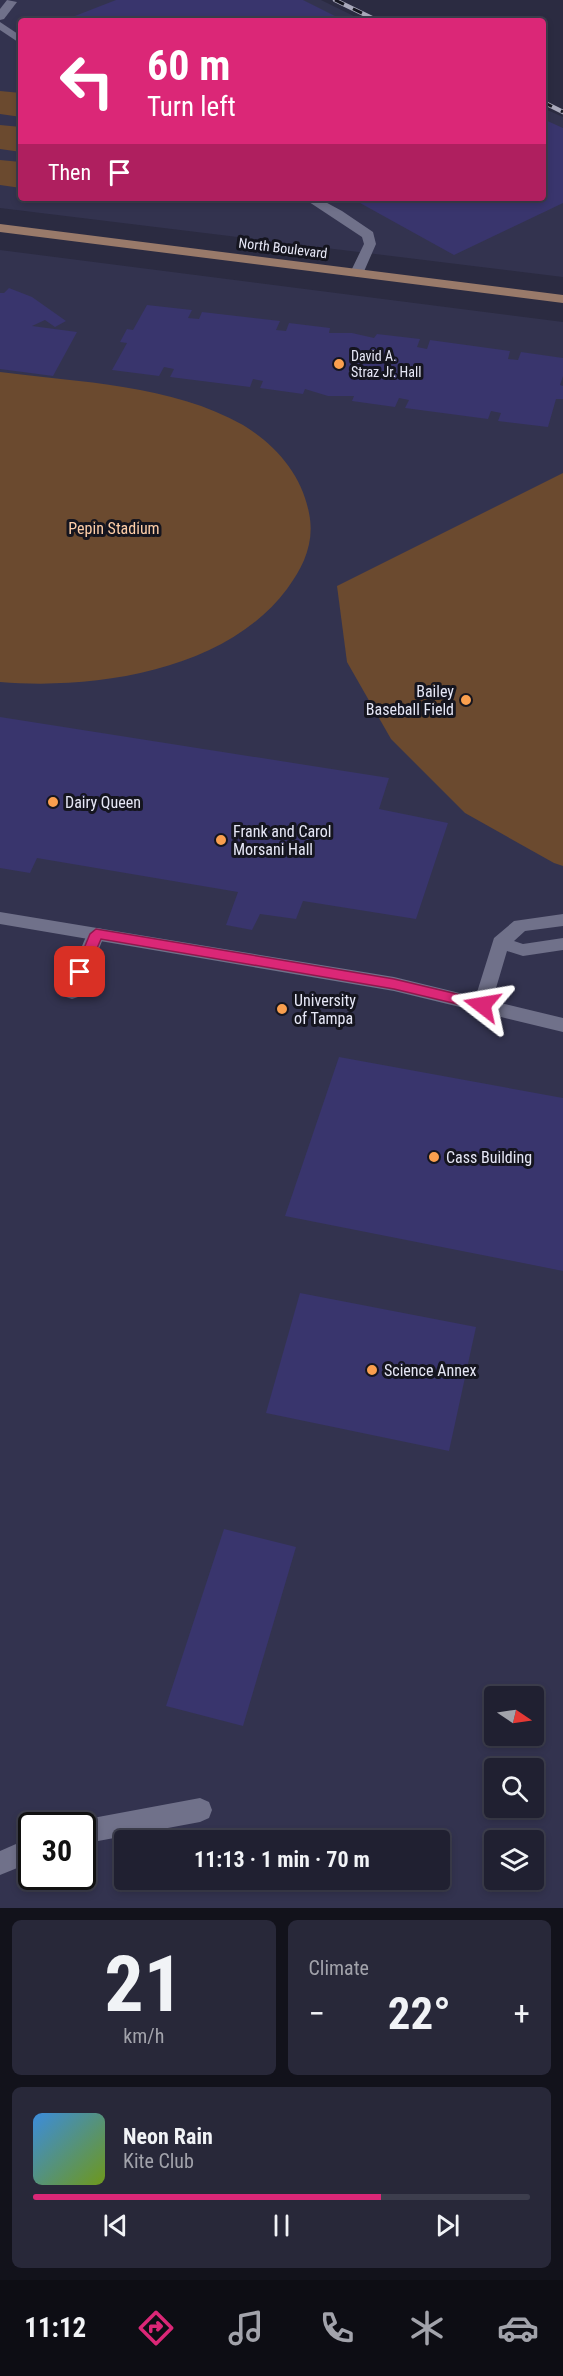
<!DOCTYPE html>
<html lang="en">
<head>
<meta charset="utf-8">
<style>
	:root { --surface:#202031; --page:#282839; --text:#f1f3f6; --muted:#a2a3ab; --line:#3d3e4d; --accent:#db2777 }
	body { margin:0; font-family:"Roboto Condensed",sans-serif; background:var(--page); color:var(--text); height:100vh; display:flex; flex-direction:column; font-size:22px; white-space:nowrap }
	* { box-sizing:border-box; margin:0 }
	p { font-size:20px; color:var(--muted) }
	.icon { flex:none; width:33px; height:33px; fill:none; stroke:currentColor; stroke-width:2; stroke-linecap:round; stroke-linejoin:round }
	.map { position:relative; height:1908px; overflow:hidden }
	.drawer { display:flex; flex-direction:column; gap:12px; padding:12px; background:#12121b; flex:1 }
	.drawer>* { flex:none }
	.banner { position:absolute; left:18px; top:18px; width:528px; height:183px; border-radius:6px; box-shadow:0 3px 9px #0003,0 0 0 2px var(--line); background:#db2777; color:#fff; overflow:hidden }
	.needle { width:39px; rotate:103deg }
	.tools { position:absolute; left:484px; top:1686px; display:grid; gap:12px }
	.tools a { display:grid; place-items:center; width:60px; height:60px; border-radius:6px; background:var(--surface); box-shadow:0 3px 9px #0003,0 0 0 2px var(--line); font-size:30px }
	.speed { position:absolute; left:18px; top:1812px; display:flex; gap:12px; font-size:30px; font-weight:700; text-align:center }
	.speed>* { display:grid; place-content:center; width:78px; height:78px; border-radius:50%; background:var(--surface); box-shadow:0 3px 9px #0003,0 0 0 2px var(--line); line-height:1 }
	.speed .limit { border:3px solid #111; border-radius:9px; background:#fff; color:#111 }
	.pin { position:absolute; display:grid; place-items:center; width:51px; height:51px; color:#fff; margin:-26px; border-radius:12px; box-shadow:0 3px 9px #0006 }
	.me { position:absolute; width:66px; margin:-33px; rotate:284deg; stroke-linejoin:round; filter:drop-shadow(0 0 4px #0008) }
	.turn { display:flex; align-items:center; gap:21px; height:126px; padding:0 30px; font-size:27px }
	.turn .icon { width:78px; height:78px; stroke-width:2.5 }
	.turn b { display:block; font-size:42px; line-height:51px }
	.then { display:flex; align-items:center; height:57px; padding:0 30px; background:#0003; gap:12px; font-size:22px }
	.big { font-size:45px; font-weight:700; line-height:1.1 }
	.drawer .tile { flex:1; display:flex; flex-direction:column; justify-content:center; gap:9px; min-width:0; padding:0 21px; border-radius:9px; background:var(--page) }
	.drawer .dial { align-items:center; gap:0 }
	.dial b { font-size:78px; line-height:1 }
	.song { display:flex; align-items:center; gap:18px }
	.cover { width:72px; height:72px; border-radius:9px; background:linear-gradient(135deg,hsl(210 70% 55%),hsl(80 70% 35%)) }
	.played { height:6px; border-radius:3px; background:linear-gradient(90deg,var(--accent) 70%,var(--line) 70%) }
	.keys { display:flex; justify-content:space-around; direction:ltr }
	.heat { display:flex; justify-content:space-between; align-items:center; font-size:33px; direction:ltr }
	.drawer .tiles { flex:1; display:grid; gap:12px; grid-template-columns:1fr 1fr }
	.tile:last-child { grid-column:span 2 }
	.trip { position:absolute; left:114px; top:1830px; width:336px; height:60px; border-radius:6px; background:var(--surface); box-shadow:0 3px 9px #0003,0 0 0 2px var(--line); font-weight:700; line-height:60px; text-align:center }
	.dock { display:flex; height:96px; justify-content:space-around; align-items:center; background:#0d0d14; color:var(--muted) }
	.dock .icon { width:42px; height:42px }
	.dock .on { color:var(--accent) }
	.dock b { font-size:27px; color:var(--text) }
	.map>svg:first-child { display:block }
</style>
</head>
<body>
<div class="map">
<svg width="563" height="1908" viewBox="0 0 563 1908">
	<rect width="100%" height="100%" fill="#2b2b41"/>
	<!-- built -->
	<g fill="#33334f" fill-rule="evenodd">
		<polygon points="0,0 321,0 364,21 21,21 21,198 543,198 543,108 563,117 563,277 0,208"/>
		<path d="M0,250L563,322V1908H0ZM495,1696H534V1736H495ZM495,1768H534V1808H495ZM32,1826H82V1876H32ZM124,1840H440V1880H124ZM495,1840H534V1880H495Z"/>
	</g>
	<!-- green -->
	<g fill="#6b4a2f">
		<polygon points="0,91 21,93 21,117 0,114"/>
		<polygon points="0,125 21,127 21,152 0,149"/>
		<polygon points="0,160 21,162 21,188 0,185"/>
		<path d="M0,372C78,382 173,385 243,425C276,445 302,475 309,513C315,542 304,566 287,589C226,671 95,690 0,682Z"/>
		<polygon points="563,473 563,866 554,863 465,813 391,739 347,662 337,586"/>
	</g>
	<!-- building -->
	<g fill="#39356d">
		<polygon points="116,0 303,0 345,21 62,21"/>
		<polygon points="543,119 563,128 563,203 454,255 351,198 543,198"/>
		<polygon points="9,288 32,297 66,321 55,327 45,320 32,326 77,332 53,376 0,369 0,293 4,293"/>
		<polygon points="147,305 192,310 188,318 199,319 202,312 280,321 276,330 286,331 289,323 330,328 329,333 352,333 374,338 377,334 420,339 417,347 427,349 430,340 510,351 508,359 518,360 521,352 563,358 563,376 560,385 563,386 563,399 556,399 548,427 498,421 501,413 491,411 488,419 405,408 409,400 399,398 395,407 352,401 354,396 328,396 305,389 303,394 260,388 263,381 253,379 250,387 170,377 174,369 164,367 159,376 112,370 127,343 120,342 127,329 133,330"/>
		<polygon points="0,717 389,778 379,809 448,823 416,919 303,901 296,919 260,914 252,930 226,925 238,892 37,858 30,873 0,868"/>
		<polygon points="339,1057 563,1098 563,1271 285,1216"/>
		<polygon points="300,1293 476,1327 449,1451 266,1413"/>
		<polygon points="224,1529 296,1547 243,1726 166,1706"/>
	</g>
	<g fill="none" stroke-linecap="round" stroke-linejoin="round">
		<!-- lane -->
		<g fill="#70718a" fill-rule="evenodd">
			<polygon points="7,0 17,2 4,19 0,20 0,9"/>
			<polygon points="0,22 21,36 21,44 0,30"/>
			<polygon points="303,198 318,198 342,211 373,232 376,244 362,276 357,277 350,273 364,244 362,237"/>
			<polygon points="563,914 563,926 525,931 514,941 523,944 563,938 563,950 523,956 507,951 491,1005 488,1010 482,1012 476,1010 473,1005 494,938 514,921"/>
			<polygon points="96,928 102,929 105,934 81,992 78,997 72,999 66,997 63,992 87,934 90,929"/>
			<polygon points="200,1798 209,1802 212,1810 209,1818 200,1822 82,1844 82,1826 73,1826 82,1820"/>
			<polygon points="32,1837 32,1862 0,1875 0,1851"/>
		</g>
		<!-- street -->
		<polygon fill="#70718a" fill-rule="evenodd" points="0,912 394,977 563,1018 563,1032 394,991 0,924"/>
		<!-- secondary -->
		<polygon fill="#997a6a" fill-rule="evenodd" points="0,224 563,295 563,303 0,232"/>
		<!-- rail casing -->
		<g stroke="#a9a9bb" stroke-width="4.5">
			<g id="rail">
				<polyline points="335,0 378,21"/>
				<polyline points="543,102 563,112"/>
			</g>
		</g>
		<!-- rail -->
		<use href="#rail" stroke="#15151f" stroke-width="3" stroke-dasharray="10" stroke-linecap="butt"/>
	</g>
	<!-- route -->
	<polygon fill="#db2777" stroke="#8e194d" stroke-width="1.5" points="96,929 394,979 482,1000 489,1005 482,1010 394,989 101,939 85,976 76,976 74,972 90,934"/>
	<!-- markers -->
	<g fill="#fa9f4e" stroke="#15151f" stroke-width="2">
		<circle cx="339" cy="364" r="6"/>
		<circle cx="466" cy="700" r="6"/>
		<circle cx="53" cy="802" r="6"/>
		<circle cx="221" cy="840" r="6"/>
		<circle cx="282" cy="1009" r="6"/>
		<circle cx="434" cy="1157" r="6"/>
		<circle cx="372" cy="1370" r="6"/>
	</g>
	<g text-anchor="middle" stroke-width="6" stroke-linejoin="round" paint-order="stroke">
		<!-- far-street labels -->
		<g font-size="14" fill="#e6e7f6" stroke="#15151f">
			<text transform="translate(283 248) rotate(7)" y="5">North Boulevard</text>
		</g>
		<!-- far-poi labels -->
		<g font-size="14" fill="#e6e7f6" stroke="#15151f" text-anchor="start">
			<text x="351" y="361">David A.<tspan x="351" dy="16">Straz Jr. Hall</tspan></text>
		</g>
		<!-- park labels -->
		<g font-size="16" fill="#fecea8" stroke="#15151f">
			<text x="114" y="534">Pepin Stadium</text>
		</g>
		<!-- poi labels -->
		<g font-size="16" fill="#e6e7f6" stroke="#15151f" text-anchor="start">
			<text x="454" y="697" text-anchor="end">Bailey<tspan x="454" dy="18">Baseball Field</tspan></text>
			<text x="65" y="808">Dairy Queen</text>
			<text x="233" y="837">Frank and Carol<tspan x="233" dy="18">Morsani Hall</tspan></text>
			<text x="294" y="1006">University<tspan x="294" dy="18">of Tampa</tspan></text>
			<text x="446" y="1163">Cass Building</text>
			<text x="384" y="1376">Science Annex</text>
		</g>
	</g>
</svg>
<div class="tools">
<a><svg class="needle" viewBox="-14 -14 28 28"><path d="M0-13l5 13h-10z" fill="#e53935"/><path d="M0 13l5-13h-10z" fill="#a2a3ab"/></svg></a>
<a><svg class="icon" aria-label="search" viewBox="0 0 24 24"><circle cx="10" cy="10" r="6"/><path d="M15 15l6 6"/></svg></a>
<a><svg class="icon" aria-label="layers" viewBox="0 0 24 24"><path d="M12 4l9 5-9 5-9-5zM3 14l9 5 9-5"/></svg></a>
</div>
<div class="speed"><div class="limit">30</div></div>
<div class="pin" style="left:80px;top:972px;background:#d93025"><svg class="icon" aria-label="arrive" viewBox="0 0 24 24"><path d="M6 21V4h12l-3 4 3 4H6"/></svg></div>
<svg class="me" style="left:482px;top:1005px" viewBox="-20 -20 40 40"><path d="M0-17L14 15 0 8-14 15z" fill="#db2777" stroke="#fff" stroke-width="4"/></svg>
<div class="trip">11:13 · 1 min · 70 m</div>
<div class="banner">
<div class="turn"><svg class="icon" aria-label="left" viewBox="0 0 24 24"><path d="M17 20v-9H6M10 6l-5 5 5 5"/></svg><div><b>60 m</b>Turn left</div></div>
<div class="then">Then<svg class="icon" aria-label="arrive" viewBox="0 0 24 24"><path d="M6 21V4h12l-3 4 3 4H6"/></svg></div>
</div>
</div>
<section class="drawer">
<div class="tiles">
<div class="tile dial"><b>21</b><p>km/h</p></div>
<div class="tile"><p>Climate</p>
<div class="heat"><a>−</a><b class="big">22°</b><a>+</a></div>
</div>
<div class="tile">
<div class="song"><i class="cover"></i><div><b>Neon Rain</b><p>Kite Club</p></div></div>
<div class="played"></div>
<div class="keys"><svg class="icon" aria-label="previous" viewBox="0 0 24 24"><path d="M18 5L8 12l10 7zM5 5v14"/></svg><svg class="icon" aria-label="pause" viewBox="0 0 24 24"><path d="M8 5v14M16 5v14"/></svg><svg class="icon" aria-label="next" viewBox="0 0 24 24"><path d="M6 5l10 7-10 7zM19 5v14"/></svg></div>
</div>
</div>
</section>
<nav class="dock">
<b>11:12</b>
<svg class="icon on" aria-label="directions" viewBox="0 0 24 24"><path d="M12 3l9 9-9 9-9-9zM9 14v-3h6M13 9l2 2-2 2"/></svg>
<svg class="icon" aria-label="music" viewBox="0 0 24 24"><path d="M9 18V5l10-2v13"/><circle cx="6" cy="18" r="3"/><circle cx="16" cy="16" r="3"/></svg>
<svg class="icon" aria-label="phone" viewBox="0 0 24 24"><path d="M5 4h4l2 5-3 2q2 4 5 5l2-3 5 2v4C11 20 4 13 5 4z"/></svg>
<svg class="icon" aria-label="climate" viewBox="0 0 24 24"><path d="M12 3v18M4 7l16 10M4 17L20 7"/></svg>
<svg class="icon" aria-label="car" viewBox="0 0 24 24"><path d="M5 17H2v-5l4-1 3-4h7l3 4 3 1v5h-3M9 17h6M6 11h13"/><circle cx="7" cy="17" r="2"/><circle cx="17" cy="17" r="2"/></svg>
</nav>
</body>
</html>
